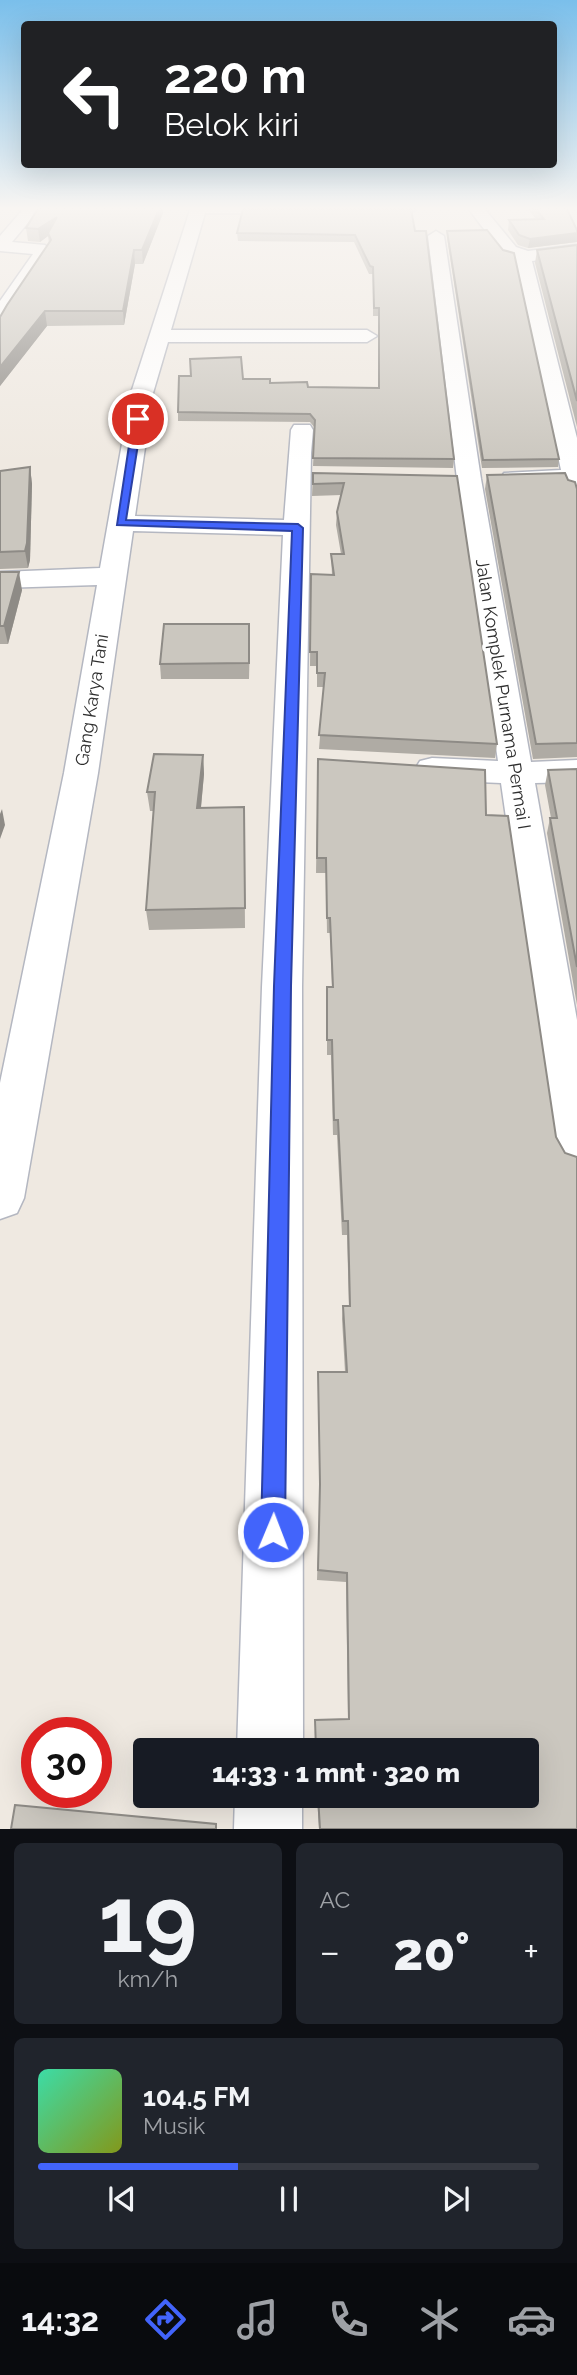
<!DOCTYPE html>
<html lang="id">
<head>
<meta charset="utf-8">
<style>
	:root { --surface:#171b24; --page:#20242c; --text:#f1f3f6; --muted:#9ea1a6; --line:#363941; --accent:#4264fb }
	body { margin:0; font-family:Raleway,sans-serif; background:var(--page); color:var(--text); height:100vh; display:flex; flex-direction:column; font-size:26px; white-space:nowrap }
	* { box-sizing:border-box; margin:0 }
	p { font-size:23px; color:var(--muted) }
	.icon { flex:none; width:38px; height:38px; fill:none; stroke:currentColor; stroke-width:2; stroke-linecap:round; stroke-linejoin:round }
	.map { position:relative; height:1829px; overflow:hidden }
	.side { display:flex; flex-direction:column; gap:14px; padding:14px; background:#0d0f14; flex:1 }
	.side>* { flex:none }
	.banner { position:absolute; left:21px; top:21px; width:536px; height:147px; border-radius:7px; box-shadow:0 7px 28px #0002; background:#202124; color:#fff; overflow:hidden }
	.speed { position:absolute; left:21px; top:1717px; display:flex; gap:14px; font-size:35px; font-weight:700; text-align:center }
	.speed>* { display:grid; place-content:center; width:91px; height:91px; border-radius:50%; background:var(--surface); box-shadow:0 7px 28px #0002; line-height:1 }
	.speed .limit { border:10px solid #d22; background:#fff; color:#111 }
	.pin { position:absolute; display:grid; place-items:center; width:60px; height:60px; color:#fff; margin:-30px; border:4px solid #fff; border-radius:50%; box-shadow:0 2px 7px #0007 }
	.me { position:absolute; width:77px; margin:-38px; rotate:1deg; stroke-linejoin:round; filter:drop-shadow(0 0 5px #0008) }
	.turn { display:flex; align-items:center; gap:24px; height:147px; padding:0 28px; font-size:32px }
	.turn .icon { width:91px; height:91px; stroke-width:2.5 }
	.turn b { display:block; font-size:49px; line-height:60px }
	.big { font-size:52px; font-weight:800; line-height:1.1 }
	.side .tile { flex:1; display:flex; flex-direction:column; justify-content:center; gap:10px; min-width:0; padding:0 24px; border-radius:10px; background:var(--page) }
	.side .dial { align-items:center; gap:0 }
	.dial b { font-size:91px; line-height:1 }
	.song { display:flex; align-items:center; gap:21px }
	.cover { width:84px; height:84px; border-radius:10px; background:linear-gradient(135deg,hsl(160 70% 55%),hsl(70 70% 35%)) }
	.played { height:7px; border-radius:4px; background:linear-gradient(90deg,var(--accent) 40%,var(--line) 40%) }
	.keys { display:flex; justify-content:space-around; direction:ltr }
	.heat { display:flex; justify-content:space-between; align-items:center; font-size:38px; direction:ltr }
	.side .tiles { flex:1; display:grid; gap:14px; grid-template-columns:1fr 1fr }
	.tile:last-child { grid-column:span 2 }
	.trip { position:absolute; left:133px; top:1738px; width:406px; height:70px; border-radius:7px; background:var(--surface); box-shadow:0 7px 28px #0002; font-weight:800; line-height:70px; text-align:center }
	.tab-bar { display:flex; height:112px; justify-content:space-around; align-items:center; background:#090b0e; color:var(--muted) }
	.tab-bar .icon { width:49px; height:49px }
	.tab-bar .current { color:var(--accent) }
	.tab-bar b { font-size:32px; color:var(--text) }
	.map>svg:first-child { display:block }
</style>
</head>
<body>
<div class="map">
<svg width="577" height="1829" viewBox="0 0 577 1829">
	<rect width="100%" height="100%" fill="#efe9e1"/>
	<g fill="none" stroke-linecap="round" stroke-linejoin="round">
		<!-- minor casing -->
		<g stroke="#b4b7c1" stroke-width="3">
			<g id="minor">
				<polygon points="25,207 41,207 12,242 45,245 51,252 7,318 0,320 0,301 33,254 0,251 0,236"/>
				<polygon points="191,207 412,207 415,210 407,215 205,213 171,330 367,330 377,336 367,342 168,342 153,393 135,516 284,520 291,430 294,425 310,425 313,430 311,453 302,987 303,1750 237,1750 262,987 283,535 133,531 98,773 24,1198 17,1213 0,1219 0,1083 64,773 97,585 0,588 0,572 100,568 131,393"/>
				<polygon points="467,207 483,207 516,247 528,251 577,245 577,255 532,261 577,438 577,494 568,492 564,484 504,483 501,478 504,473 561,470 515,258 504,255"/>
				<polygon points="436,231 444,236 481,479 531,762 577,760 577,782 535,783 577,1020 577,1171 561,1165 554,1151 501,783 432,780 420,777 415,769 420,761 432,758 498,761 457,479 428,236"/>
				<polygon points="235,1796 302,1796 302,1829 234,1829"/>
			</g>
		</g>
		<!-- minor -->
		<use href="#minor" fill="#fff" fill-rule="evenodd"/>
	</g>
	<!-- wall -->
	<g fill="#afaba4">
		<polygon points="39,207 162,207 163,213 143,264 135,264 124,325 47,326 0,386 0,317 49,244 48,236 40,242 28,241 26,228"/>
		<polygon points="526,207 566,207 577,242 528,248 518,245 508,230 509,220 536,219"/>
		<polygon points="411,209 454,459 453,468 313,466 315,428 310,422 178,421 178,412 243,379 308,387 378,388 379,316 373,316 373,274 369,274 354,242 238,241 237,233"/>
		<polygon points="447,231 559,459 558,467 482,468 447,237"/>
		<polygon points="577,245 577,427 535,263 537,250"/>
		<polygon points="30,467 32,484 30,560 28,568 0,569 0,471"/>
		<polygon points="313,473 457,476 497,744 495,758 319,749 324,687 317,687 317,666 310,666 311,574 332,575 331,554 341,554 336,525 337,512 341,495 312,496"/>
		<polygon points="487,475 568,480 577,489 577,757 533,759 485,489"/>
		<polygon points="0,572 22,590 8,644 0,644"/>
		<polygon points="250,639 249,679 161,679 160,664"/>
		<polygon points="203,755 204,774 201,808 244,807 245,928 149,930 146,910 154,811 150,811 147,792"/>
		<polygon points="318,759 486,815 577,1829 319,1829 317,1796 527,1796 527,1750 315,1750 315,1720 348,1719 346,1582 317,1580 320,1495 318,1372 345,1372 342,1319 343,1306 349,1306 347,1235 342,1235 337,1135 333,1135 331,1055 327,1055 327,987 332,987 330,933 327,933 326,873 316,873"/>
		<polygon points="577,769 577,1005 547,833 550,818 551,818 545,785 548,770"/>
	</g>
	<!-- shaded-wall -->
	<g fill="#8e8b86">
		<polygon points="160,207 162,207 163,213 143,264 142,250"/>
		<polygon points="57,217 48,233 48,236 40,242 38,229"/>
		<polygon points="577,233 577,242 528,248 530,239"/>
		<polygon points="134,250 135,264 124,325 123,311"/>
		<polygon points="45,311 47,326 0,386 0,367"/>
		<polygon points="30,467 32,484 30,560 28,568 25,551"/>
		<polygon points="19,572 22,590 8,644 4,626"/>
		<polygon points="203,755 204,774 199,827 197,808"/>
		<polygon points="2,809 5,825 0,839 0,814"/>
	</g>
	<!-- building -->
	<g fill="#cbc7bf" stroke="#8e8b86" stroke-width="2">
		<polygon points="39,207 160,207 142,250 134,250 123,311 45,311 0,367 0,317 7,305 51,240 48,233 57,217 38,229 26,228"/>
		<polygon points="534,207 566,207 577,230 577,233 530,239 519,235 509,220 544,219"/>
		<polygon points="243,209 411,209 415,231 426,231 454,459 313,458 315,420 310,414 178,412 179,376 191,376 190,359 241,357 243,379 270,379 270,383 307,382 308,387 379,388 379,308 374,308 373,267 370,266 355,235 237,233"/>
		<polygon points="487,230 503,250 514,253 559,459 483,460 447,231"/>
		<polygon points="577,245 577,401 537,250"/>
		<polygon points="30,467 27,543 25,551 0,552 0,471"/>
		<polygon points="313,473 457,476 497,744 319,735 325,673 317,673 317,652 310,652 311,574 334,575 331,554 344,554 337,512 344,483 313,484"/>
		<polygon points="565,473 568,480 575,482 577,489 577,743 536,744 487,475"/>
		<polygon points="0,572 19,572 4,626 0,626"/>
		<polygon points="164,624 249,624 249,663 160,664"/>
		<polygon points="154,754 203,755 197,808 244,807 245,908 146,910 155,792 147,792"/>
		<polygon points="318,759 485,770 486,815 508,816 556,1137 565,1153 577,1157 577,1829 320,1829 318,1796 527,1796 527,1750 316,1750 315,1720 349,1719 347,1573 318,1570 320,1484 318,1372 347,1372 343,1306 350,1306 348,1221 343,1221 338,1120 334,1120 332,1040 327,1040 327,987 333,987 330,918 327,918 326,858 317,858"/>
		<polygon points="577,769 577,967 550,818 557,818 548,770"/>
		<polygon points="15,1805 216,1824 216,1829 11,1829"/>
	</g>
	<!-- sky -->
	<linearGradient id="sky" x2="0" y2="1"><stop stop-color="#7abfeb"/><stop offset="0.45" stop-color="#f8f5f2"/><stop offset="1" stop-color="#f8f5f2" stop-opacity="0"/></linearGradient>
	<rect width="577" height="463" fill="url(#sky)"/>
	<!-- route -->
	<polygon fill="#4264fb" stroke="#2b41a3" stroke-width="2" points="138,416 142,419 126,520 298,524 303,528 291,986 285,1532 282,1540 273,1544 265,1540 261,1532 274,986 292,531 117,525 133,419"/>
	<g text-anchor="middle" stroke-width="7" stroke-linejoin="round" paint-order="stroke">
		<!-- street labels -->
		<g font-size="18" fill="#2e2e2e" stroke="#fff">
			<text transform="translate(503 694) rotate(81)" y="6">Jalan Komplek Purnama Permai I</text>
			<text transform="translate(92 700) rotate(-81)" y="6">Gang Karya Tani</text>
		</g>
	</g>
</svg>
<div class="speed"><div class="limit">30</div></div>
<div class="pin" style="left:138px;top:419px;background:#d93025"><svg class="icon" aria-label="arrive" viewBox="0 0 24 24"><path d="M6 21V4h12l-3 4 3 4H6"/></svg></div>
<svg class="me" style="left:273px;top:1532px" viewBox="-20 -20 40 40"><circle r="17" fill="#4264fb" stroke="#fff" stroke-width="3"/><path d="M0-11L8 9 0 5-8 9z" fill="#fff"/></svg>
<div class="trip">14:33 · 1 mnt · 320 m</div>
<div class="banner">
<div class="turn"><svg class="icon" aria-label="left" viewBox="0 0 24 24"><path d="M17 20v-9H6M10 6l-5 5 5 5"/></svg><div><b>220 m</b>Belok kiri</div></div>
</div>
</div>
<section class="side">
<div class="tiles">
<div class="tile dial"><b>19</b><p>km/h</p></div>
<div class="tile"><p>AC</p>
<div class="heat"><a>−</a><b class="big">20°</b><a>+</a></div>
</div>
<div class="tile">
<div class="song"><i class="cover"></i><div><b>104.5 FM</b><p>Musik</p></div></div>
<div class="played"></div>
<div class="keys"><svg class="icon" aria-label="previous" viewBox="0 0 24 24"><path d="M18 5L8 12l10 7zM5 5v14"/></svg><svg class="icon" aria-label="pause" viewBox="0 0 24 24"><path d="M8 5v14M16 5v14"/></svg><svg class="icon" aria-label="next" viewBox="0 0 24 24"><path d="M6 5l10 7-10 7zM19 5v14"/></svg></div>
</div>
</div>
</section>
<nav class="tab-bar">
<b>14:32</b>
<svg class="icon current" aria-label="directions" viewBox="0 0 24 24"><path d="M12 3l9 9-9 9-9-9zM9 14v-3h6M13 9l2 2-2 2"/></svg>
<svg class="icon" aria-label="music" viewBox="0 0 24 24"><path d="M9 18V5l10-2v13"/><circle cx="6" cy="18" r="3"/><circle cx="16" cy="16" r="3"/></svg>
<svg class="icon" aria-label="phone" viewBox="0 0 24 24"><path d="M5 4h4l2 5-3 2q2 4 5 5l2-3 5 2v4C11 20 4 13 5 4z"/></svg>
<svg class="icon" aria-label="climate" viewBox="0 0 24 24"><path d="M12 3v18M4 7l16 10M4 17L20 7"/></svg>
<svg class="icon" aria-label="car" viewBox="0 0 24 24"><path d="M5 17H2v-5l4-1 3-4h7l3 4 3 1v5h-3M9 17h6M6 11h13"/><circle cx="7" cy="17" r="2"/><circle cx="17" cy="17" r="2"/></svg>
</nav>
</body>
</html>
